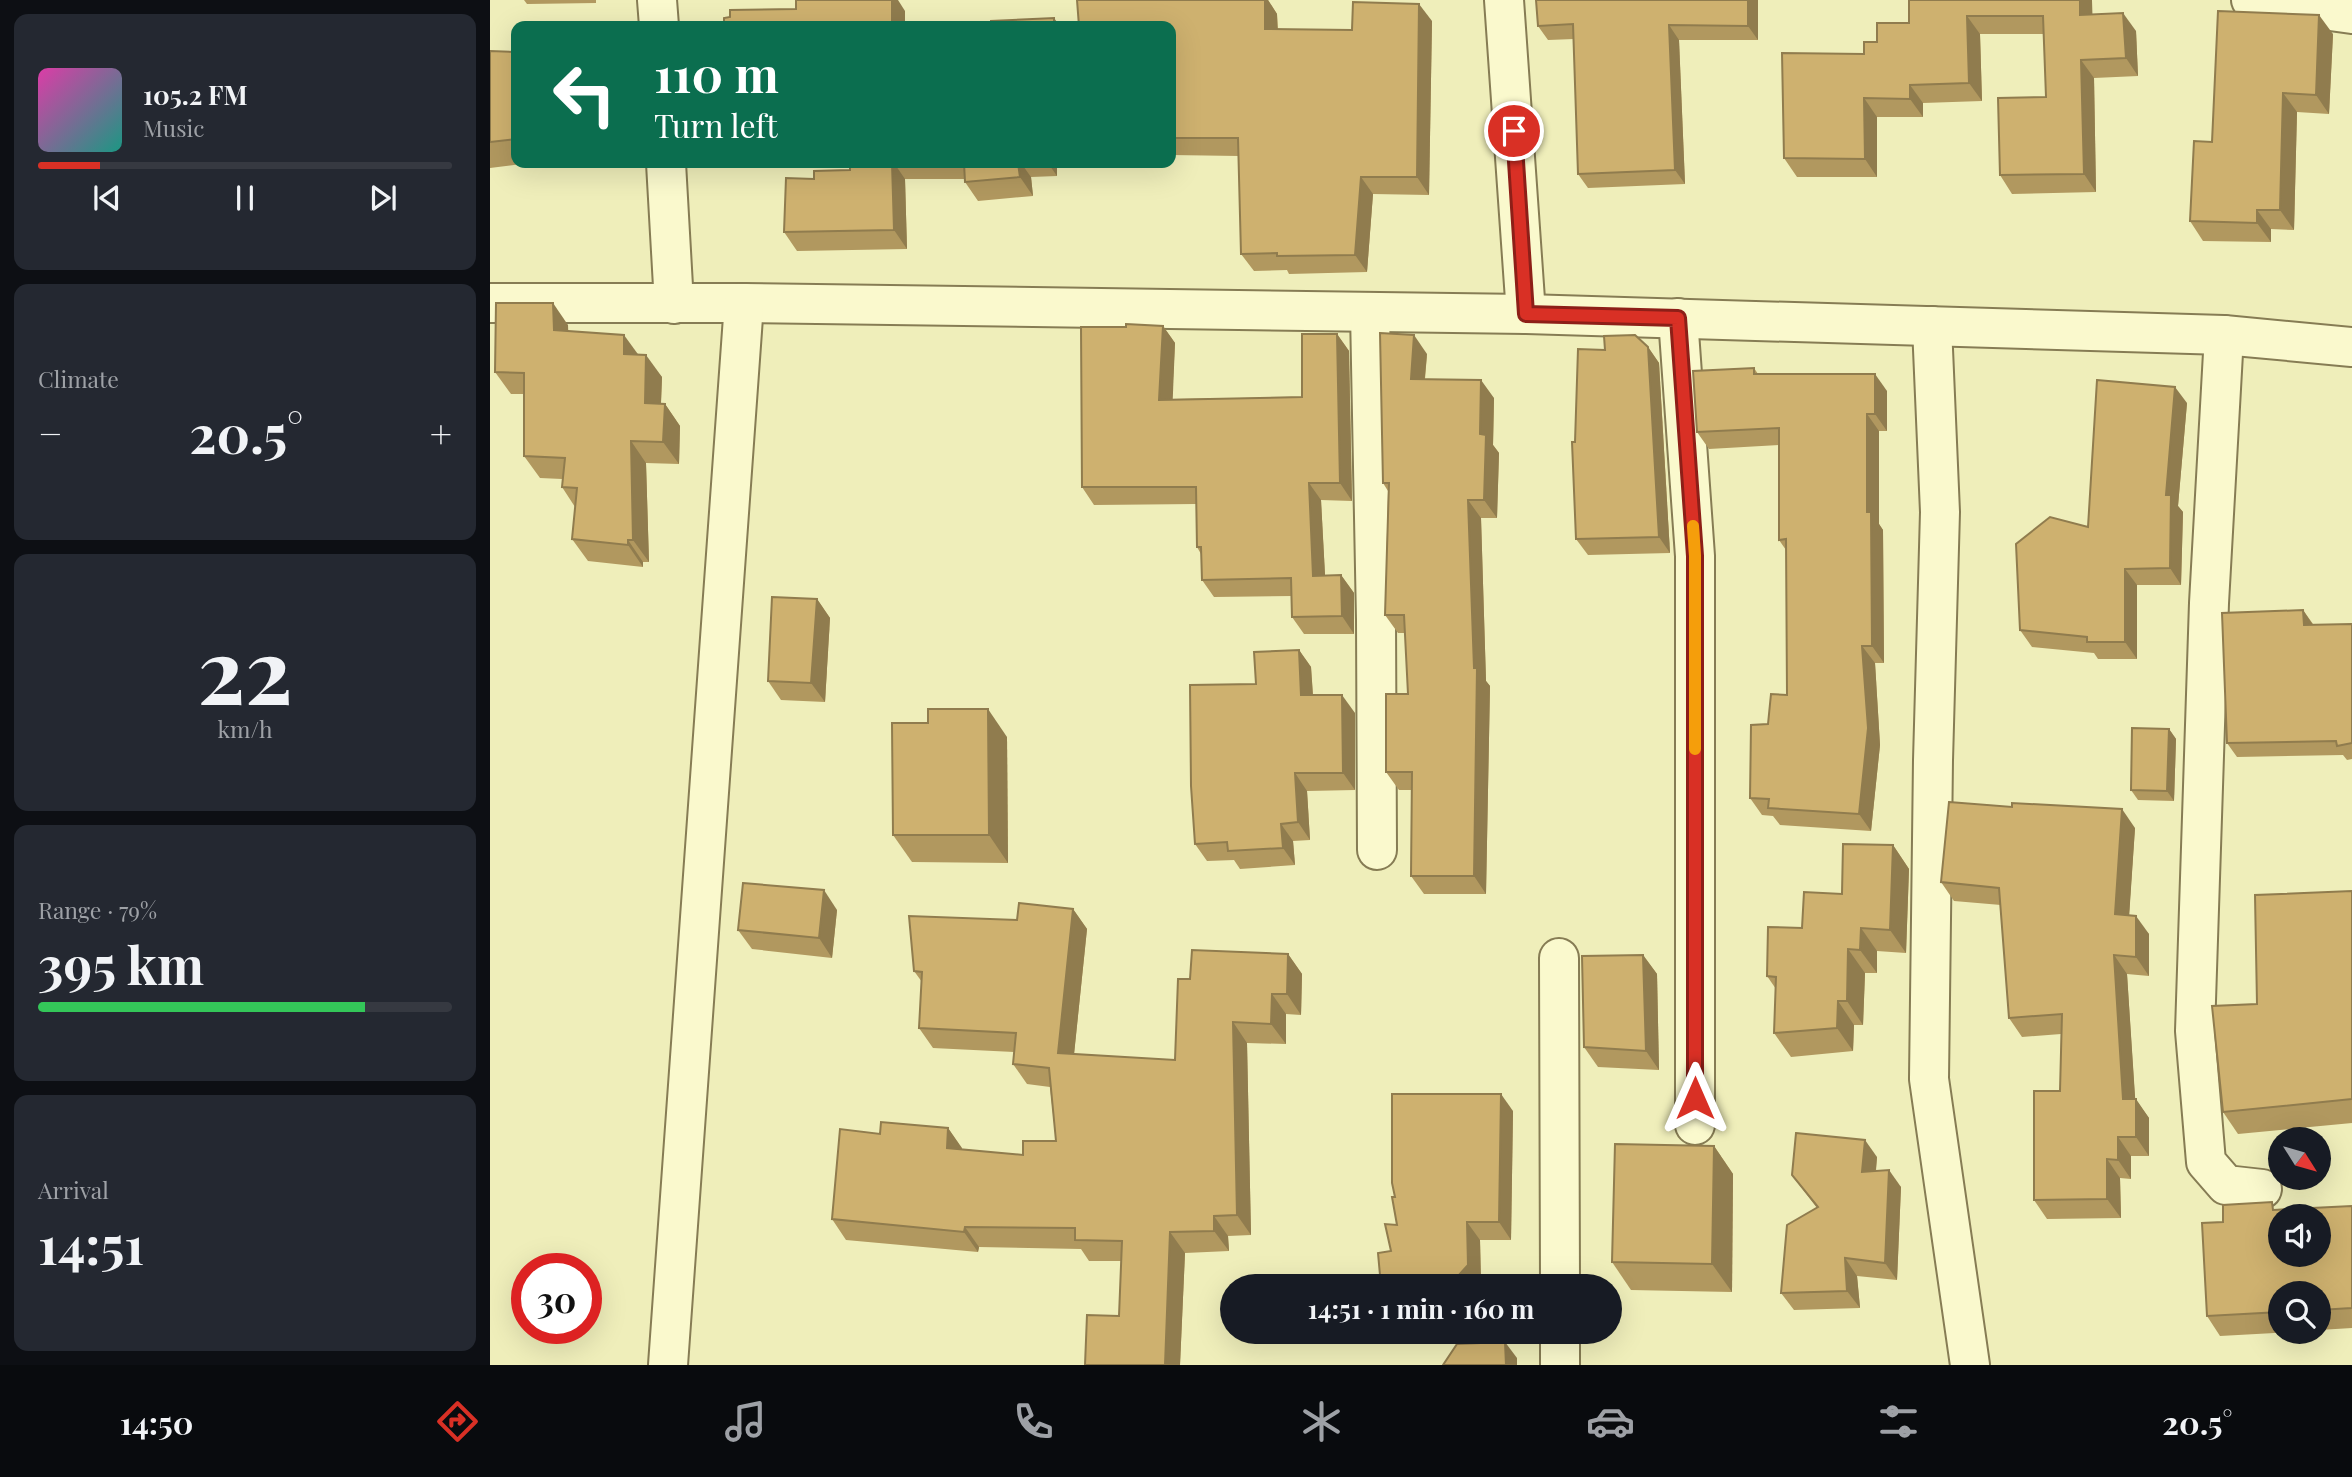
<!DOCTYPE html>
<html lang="en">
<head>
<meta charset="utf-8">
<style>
	:root { --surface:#171b24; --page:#242831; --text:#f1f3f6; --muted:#9ea1a6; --line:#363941; --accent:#d93025 }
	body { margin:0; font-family:"Playfair Display",serif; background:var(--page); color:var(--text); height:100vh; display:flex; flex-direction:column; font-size:26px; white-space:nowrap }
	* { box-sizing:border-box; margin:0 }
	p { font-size:23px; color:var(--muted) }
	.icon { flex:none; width:38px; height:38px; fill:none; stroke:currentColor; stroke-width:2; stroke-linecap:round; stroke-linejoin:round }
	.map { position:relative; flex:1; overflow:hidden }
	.details { display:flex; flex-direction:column; gap:14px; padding:14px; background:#0d0f14; width:490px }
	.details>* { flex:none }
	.guide { position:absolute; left:21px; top:21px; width:665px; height:147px; border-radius:14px; box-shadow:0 7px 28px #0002; background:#0b6e4f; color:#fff; overflow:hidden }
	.needle { width:46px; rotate:127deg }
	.controls { position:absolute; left:1778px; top:1127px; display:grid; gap:14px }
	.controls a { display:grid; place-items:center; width:63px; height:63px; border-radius:50%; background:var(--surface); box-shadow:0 7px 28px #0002; font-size:35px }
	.speed { position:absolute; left:21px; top:1253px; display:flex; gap:14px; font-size:35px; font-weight:700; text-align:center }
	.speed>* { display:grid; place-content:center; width:91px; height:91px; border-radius:50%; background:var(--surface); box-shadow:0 7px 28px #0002; line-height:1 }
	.speed .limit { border:10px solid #d22; background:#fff; color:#111 }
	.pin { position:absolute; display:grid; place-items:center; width:60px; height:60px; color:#fff; margin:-30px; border:4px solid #fff; border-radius:50%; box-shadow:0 2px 7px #0007 }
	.me { position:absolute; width:77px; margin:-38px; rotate:0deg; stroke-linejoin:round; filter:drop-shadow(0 0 5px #0008) }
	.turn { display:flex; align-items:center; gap:24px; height:147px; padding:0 28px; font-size:32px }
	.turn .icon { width:91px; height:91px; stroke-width:2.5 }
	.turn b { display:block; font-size:49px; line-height:60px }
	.big { font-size:52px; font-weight:700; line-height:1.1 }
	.details .card { flex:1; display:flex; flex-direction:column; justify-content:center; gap:10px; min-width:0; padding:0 24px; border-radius:14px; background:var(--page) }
	.details .dial { align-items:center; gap:0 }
	.dial b { font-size:91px; line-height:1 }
	.song { display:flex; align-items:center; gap:21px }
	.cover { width:84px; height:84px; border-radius:10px; background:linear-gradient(135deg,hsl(320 70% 55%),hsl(170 70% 35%)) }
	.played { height:7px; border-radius:4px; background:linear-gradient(90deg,var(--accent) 15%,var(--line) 15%) }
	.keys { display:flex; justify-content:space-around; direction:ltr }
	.heat { display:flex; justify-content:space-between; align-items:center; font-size:38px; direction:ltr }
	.charge { height:10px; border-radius:5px; background:linear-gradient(90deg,#34c759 79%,var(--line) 0) }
	.trip { position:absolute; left:730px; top:1274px; width:402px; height:70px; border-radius:35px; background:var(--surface); box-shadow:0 7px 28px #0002; font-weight:700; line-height:70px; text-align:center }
	.dock { display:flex; height:112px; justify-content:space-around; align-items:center; background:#090b0e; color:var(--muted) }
	.dock .icon { width:49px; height:49px }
	.dock .selected { color:var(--accent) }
	.dock b { font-size:32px; color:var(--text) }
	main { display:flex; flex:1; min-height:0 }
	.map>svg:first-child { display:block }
</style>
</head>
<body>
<main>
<section class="details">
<div class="card">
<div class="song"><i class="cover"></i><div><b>105.2 FM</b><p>Music</p></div></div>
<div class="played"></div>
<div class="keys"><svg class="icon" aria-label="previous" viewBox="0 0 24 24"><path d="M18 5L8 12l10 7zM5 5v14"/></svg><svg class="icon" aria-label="pause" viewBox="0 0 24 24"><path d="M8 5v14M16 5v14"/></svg><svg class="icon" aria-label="next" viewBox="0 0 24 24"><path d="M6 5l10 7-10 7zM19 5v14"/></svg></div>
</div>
<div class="card"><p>Climate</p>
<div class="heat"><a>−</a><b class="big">20.5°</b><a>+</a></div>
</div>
<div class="card dial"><b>22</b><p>km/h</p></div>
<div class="card"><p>Range · 79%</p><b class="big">395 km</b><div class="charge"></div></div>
<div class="card"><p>Arrival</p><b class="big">14:51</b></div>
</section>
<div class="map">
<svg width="1862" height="1365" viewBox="0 0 1862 1365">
	<rect width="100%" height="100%" fill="#efeeba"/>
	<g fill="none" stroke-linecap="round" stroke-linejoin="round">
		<!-- minor casing -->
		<g stroke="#867c54" stroke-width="42">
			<g id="minor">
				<polyline points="167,0 169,26"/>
				<polyline points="1014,0 1036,314"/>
				<polyline points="1761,0 1862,14"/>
				<polyline points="176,163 184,304"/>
				<polyline points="0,303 254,303 1036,314 1734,335 1862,347"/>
				<polyline points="880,312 886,620 887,850"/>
				<polyline points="1188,318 1205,556 1205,1125"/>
				<polyline points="1442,326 1450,512 1443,760 1439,1079 1480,1365"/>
				<polyline points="1734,335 1719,603 1705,1031 1716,1162 1736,1185 1772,1189"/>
				<polyline points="1069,958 1070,1286"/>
				<polyline points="1070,1332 1070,1365"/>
				<polyline points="178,1365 254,303"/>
			</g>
		</g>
		<!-- minor -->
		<use href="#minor" stroke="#faf9cd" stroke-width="38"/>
	</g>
	<!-- wall -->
	<g fill="#b1985f">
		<polygon points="34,0 106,0 106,3 37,4"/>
		<polygon points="587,0 778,0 787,14 788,29 862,30 942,21 939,195 883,194 877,272 799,274 797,270 764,271 751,254 749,156 681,155 681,26"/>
		<polygon points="1268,0 1268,40 1189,40 1195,184 1098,188 1088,174 1084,39 1058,40 1048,26"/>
		<polygon points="1419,0 1602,14 1646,31 1648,76 1604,78 1606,192 1522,194 1510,175 1556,97 1554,34 1490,34 1492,101 1433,103 1433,117 1387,117 1387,177 1307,177 1294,158 1374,54 1387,42 1419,23"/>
		<polygon points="1843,34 1839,114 1807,112 1804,230 1781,229 1781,242 1713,241 1700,221 1722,142"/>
		<polygon points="0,51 26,52 26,163 40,163 0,168"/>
		<polygon points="360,163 567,163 567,176 541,177 543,196 488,201 475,182 475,179 415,179 417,249 307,251 294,232 324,179 360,170"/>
		<polygon points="78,325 78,331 148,354 172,377 171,404 175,404 190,426 189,464 156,463 159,562 153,562 153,567 98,561 82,539 85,507 72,487 72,479 50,478 34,456 34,394 21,394 5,372"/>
		<polygon points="673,326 685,343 682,399 812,397 847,334 859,351 862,501 831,500 835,576 851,575 864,593 864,634 814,634 802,617 802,596 724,597 712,580 711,554 707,547 706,504 604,505 592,487 636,327"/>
		<polygon points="1158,347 1169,363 1180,553 1098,555 1086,539 1085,442 1115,350"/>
		<polygon points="937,354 935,379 1004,398 1003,445 1009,453 1007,518 991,518 996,681 1000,686 996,894 934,894 921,876 921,790 909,790 896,772 918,694 915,633 908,633 895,615 898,491 893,483"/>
		<polygon points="1264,368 1268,374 1397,391 1397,431 1389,431 1389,524 1393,530 1394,663 1385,663 1390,745 1381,831 1290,825 1283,816 1272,815 1260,798 1278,724 1297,695 1296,550 1289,540 1289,445 1219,449 1207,432"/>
		<polygon points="1697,403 1688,506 1693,512 1691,585 1647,585 1647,659 1608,659 1604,653 1542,647 1530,630 1598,527"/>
		<polygon points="327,599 340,618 335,702 291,700 278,681"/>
		<polygon points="1813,610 1823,624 1862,624 1862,759 1857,760 1853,755 1747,757 1737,743"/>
		<polygon points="809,650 821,667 823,695 865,713 865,790 817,791 820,840 803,841 805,865 750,869 744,860 717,861 705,844 766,684"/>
		<polygon points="438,723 517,737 518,863 422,862 403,835"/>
		<polygon points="1679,729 1686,739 1684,801 1648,800 1641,790"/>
		<polygon points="1645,828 1639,915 1659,934 1659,976 1637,974 1645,1099 1659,1118 1659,1156 1641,1156 1641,1179 1630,1178 1631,1218 1557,1219 1544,1200 1570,1091 1571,1034 1532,1037 1519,1018 1511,905 1464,901 1451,882"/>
		<polygon points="1403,845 1419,869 1416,953 1387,951 1387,973 1375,973 1373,1025 1364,1025 1363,1051 1301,1057 1284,1033 1286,989 1277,976 1312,928 1352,894"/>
		<polygon points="1862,891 1862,1123 1748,1134 1733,1112"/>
		<polygon points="583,909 597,929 584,1054 685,1060 700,979 798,954 812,974 811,1015 796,1014 796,1044 757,1043 761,1235 738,1236 739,1251 695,1253 690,1365 595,1365 629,1316 631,1261 599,1261 591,1249 489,1247 488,1252 356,1240 342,1219 390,1134 458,1128 472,1149 533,1155 566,1141 560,1087 537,1084 523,1064 524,1052 443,1048 429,1028 432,982 424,971 527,920"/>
		<polygon points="347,910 342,958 262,949 248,930"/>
		<polygon points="1153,955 1167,974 1169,1070 1108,1067 1094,1047"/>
		<polygon points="1023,1111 1021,1240 990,1240 991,1283 987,1286 891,1286 901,1251 907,1225 905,1197"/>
		<polygon points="1224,1146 1243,1174 1242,1292 1141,1290 1122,1262"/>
		<polygon points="1387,1157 1386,1171 1411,1187 1407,1280 1367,1276 1370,1308 1304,1310 1291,1293 1327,1208 1302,1175"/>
		<polygon points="1862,1206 1862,1328 1829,1330 1829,1293 1790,1293 1790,1332 1801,1332 1730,1336 1717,1316 1787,1209"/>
	</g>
	<!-- shaded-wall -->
	<g fill="#907c4e">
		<polygon points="402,0 408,0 415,11 415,26 402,26"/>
		<polygon points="775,0 778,0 787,14 788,47 775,29"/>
		<polygon points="1258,0 1268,0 1268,40 1258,26"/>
		<polygon points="1590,0 1602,0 1603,33 1590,15"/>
		<polygon points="929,4 942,21 939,195 927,177"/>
		<polygon points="1633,13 1646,31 1648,76 1636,58"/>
		<polygon points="1829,15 1843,34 1839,114 1826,95"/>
		<polygon points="1477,16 1490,34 1492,101 1479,83"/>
		<polygon points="564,18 570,26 564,26"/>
		<polygon points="1179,25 1189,40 1195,184 1185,170"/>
		<polygon points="1591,60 1604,78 1606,192 1594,174"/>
		<polygon points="1420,85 1433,103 1433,117 1420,99"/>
		<polygon points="1793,93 1807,112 1804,230 1790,210"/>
		<polygon points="1374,98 1387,117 1387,177 1375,159"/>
		<polygon points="402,163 404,163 415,179 417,249 404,230"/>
		<polygon points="528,163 531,163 541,177 543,196 530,177"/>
		<polygon points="558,163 567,163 567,176"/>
		<polygon points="871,177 883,194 877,272 865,255"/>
		<polygon points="1767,210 1781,229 1781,242 1767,223"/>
		<polygon points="63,303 78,325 79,352 64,330"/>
		<polygon points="673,326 685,343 682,417 669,400"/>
		<polygon points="847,334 859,351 862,501 850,483"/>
		<polygon points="134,335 150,357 134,354"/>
		<polygon points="924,335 937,354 933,397 921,379"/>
		<polygon points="1158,347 1169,363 1180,553 1169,537"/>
		<polygon points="156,355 172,377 170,425 155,403"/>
		<polygon points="1385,374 1397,391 1397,431 1385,414"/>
		<polygon points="991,380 1004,398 1003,445 1009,453 1007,518 994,500 990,434"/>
		<polygon points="1685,387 1697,403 1688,506 1693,512 1691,585 1680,568 1676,495"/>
		<polygon points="175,404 190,426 189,464 173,442"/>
		<polygon points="1377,414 1389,431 1389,524 1393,530 1394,663 1382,646 1377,512"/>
		<polygon points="141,441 156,463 159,562 143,540"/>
		<polygon points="819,483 831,500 836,593 823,576"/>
		<polygon points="978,500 991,518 996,681 1000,686 996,894 984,876 984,668"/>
		<polygon points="138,540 153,562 153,567 138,545"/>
		<polygon points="1635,569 1647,585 1647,659 1635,642"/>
		<polygon points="851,575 864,593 864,634 852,616"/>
		<polygon points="327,599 340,618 335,702 321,683"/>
		<polygon points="1813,610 1823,625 1814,625"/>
		<polygon points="1372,646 1385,663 1390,745 1381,831 1369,814"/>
		<polygon points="809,650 821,667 824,713 811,695"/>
		<polygon points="852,695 865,713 865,790 853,773"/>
		<polygon points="498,709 517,737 518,863 499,835"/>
		<polygon points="1679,729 1686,739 1684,801 1677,791"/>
		<polygon points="805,773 817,791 820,840 808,822"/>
		<polygon points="1632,809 1645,828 1638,933 1625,914"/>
		<polygon points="791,824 803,841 805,865 793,848"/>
		<polygon points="1403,845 1419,869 1416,953 1400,930"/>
		<polygon points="334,890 347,910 342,958 329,938"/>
		<polygon points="583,909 597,929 582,1074 568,1053"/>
		<polygon points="1646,916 1659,934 1659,976 1646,957"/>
		<polygon points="1371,928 1387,951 1387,973 1370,950"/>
		<polygon points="1358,949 1375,973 1373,1025 1357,1001"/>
		<polygon points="798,954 812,974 811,1015 797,994"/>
		<polygon points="1153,955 1167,974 1169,1070 1156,1051"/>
		<polygon points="1624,955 1637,974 1646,1111 1646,1099 1659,1118 1659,1156 1646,1137 1633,1099"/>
		<polygon points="782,994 796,1014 796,1044 781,1024"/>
		<polygon points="1348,1001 1364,1025 1363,1051 1347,1028"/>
		<polygon points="743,1022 757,1043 761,1235 747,1215"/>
		<polygon points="1011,1094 1023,1111 1021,1240 1009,1222"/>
		<polygon points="458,1128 472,1148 471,1168 457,1148"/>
		<polygon points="1628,1137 1641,1156 1641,1179 1628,1160"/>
		<polygon points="1375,1140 1387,1157 1384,1189 1372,1172"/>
		<polygon points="1224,1146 1243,1174 1242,1292 1222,1264"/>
		<polygon points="1617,1159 1630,1178 1631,1218 1617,1199"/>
		<polygon points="1399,1170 1411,1187 1407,1280 1395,1263"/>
		<polygon points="724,1216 738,1236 739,1251 724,1231"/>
		<polygon points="977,1222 990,1240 991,1283 987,1286 968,1286 967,1277"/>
		<polygon points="475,1227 489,1247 488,1252 474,1232"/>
		<polygon points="680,1232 695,1253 690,1365 675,1365"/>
		<polygon points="1355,1258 1367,1276 1370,1308 1357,1291"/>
		<polygon points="1015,1342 1027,1358 1027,1365 1016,1365"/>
	</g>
	<!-- building -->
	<g fill="#ceb16f" stroke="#907c4e" stroke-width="2" fill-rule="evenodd">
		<polygon points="306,0 402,0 402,26 234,26 234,18 240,17 240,10 306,9"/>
		<polygon points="587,0 775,0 775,29 862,30 863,2 929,4 927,177 871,177 865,255 787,256 787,253 751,254 748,138 681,138 681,26 589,26"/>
		<polygon points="1046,0 1258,0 1258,26 1179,25 1185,170 1088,174 1083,24 1048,26"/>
		<polygon points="1419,0 1590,0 1590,15 1633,13 1636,58 1591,60 1594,174 1510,175 1508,98 1556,97 1553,16 1477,16 1479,83 1420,85 1420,99 1374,98 1375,159 1294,158 1292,53 1374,54 1374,42 1387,42 1387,23 1419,23"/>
		<polygon points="1728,11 1829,15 1826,95 1793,93 1790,210 1767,210 1767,223 1700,221 1704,141 1722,142"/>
		<polygon points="564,18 564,26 501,26 501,21"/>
		<polygon points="0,51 26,52 26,139 0,142"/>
		<polygon points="360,163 402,163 404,230 294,232 296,178 324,179 324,171 360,170"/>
		<polygon points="474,163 528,163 530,177 475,182"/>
		<polygon points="6,303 63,303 64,330 134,335 134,354 156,355 155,403 175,404 173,442 141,441 143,540 138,540 138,545 82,539 87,488 72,487 75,458 34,456 34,373 5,372"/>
		<polygon points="636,324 673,326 669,400 812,397 812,334 847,334 850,483 819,483 823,576 851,575 852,616 802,617 801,578 712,580 711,547 707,547 706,487 592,487 591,327 636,327"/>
		<polygon points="890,333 924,335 921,379 991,380 990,434 996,435 994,500 978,500 984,668 987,668 984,876 921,876 922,772 896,772 896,694 918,694 914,615 895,615 899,483 893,483"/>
		<polygon points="1145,335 1158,347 1169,537 1086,539 1082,442 1085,442 1088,349 1115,350 1114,336"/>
		<polygon points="1264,368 1264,374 1385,374 1385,414 1377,414 1377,512 1381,512 1382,646 1372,646 1378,728 1369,814 1278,808 1279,799 1260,798 1261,725 1278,724 1281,694 1297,695 1296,539 1289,540 1289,428 1207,432 1203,371"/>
		<polygon points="1607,380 1685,387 1676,495 1681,495 1680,568 1635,569 1635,642 1597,642 1597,637 1530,630 1526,544 1560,517 1598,527"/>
		<polygon points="282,597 327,599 321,683 278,681"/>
		<polygon points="1813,610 1814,625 1862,624 1862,743 1847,746 1846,741 1737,743 1732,613"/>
		<polygon points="809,650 811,695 852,695 853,773 805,773 808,822 791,824 793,848 738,851 737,842 705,844 701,786 700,685 766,684 764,652"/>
		<polygon points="438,709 498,709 499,835 403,835 402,723 438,723"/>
		<polygon points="1642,728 1679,729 1677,791 1641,790"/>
		<polygon points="1459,802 1522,807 1522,803 1632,809 1625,914 1646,916 1646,957 1624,955 1633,1099 1646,1099 1646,1137 1628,1137 1628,1160 1617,1159 1617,1199 1544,1200 1544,1091 1570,1091 1572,1014 1519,1018 1509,888 1451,882"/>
		<polygon points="1353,844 1403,845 1400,930 1371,928 1370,950 1358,949 1357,1001 1348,1001 1347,1028 1284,1033 1286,977 1277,976 1278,927 1312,928 1314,892 1352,894"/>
		<polygon points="253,883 334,890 329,938 248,930"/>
		<polygon points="1862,891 1862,1099 1733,1112 1722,1006 1767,1004 1765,895"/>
		<polygon points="529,903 583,909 568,1053 685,1060 688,979 700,979 702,950 798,954 797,994 782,994 781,1024 743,1022 747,1215 724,1216 724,1231 680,1232 675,1365 595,1365 597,1315 629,1316 632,1241 585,1240 585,1228 475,1227 474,1232 342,1219 350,1129 390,1134 391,1122 458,1128 457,1148 533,1155 533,1141 566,1141 559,1068 523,1064 526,1033 429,1028 432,972 424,971 419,916 527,920"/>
		<polygon points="1153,955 1156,1051 1094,1047 1092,956"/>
		<polygon points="902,1094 1011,1094 1009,1222 977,1222 978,1265 967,1277 968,1286 891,1286 888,1253 901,1251 895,1224 907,1225 902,1197 905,1197 902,1183"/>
		<polygon points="1306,1133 1375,1140 1372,1172 1399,1170 1395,1263 1355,1258 1357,1291 1291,1293 1297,1225 1328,1207 1302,1175"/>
		<polygon points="1125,1144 1224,1146 1222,1264 1122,1262"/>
		<path d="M1782,1202L1783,1210L1862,1206V1308L1829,1310V1293H1790V1312L1717,1316L1712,1223L1733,1222V1205ZM1790,1216H1829V1255H1790Z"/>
		<polygon points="1015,1342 1016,1365 953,1365 967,1344"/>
	</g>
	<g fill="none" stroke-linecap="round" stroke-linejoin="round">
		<!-- route casing -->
		<g stroke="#8d1f18" stroke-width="18">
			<polyline id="route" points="1024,131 1036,314 1188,318 1205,556 1205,1098"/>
		</g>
		<!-- route -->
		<use href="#route" stroke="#d93025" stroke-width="12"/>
		<!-- slow -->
		<polyline stroke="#f59e0b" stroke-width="12" points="1203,526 1205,556 1205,749"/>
	</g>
</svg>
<div class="controls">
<a><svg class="needle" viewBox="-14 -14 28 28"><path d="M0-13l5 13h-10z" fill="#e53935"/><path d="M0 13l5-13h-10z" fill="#9ea1a6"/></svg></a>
<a><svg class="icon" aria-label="sound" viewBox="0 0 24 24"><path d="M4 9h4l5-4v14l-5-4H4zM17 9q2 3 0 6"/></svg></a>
<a><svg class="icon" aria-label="search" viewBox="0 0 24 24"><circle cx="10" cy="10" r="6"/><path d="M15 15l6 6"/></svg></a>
</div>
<div class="speed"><div class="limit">30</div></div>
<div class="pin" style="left:1024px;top:131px;background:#d93025"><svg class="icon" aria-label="arrive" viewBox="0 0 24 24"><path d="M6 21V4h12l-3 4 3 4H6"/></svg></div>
<svg class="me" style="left:1205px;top:1098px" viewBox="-20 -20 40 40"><path d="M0-17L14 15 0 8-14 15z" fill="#d93025" stroke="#fff" stroke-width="4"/></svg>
<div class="trip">14:51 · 1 min · 160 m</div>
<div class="guide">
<div class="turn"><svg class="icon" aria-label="left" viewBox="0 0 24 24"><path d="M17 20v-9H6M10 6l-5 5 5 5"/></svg><div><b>110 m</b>Turn left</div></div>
</div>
</div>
</main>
<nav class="dock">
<b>14:50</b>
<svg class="icon selected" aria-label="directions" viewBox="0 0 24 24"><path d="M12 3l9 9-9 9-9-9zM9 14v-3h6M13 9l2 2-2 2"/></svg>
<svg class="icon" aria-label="music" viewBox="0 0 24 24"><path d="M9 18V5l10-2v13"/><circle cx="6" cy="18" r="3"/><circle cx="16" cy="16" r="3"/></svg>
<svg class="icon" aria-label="phone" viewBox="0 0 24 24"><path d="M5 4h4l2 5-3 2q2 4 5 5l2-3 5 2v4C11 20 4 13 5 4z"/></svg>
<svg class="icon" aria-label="climate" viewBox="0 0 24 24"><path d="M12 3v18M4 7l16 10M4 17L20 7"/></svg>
<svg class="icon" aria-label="car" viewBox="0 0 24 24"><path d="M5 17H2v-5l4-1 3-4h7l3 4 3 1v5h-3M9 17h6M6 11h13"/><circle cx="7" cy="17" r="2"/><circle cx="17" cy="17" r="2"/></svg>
<svg class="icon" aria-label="filters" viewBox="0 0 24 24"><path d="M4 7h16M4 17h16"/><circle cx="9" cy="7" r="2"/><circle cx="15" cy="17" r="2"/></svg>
<b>20.5°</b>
</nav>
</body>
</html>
